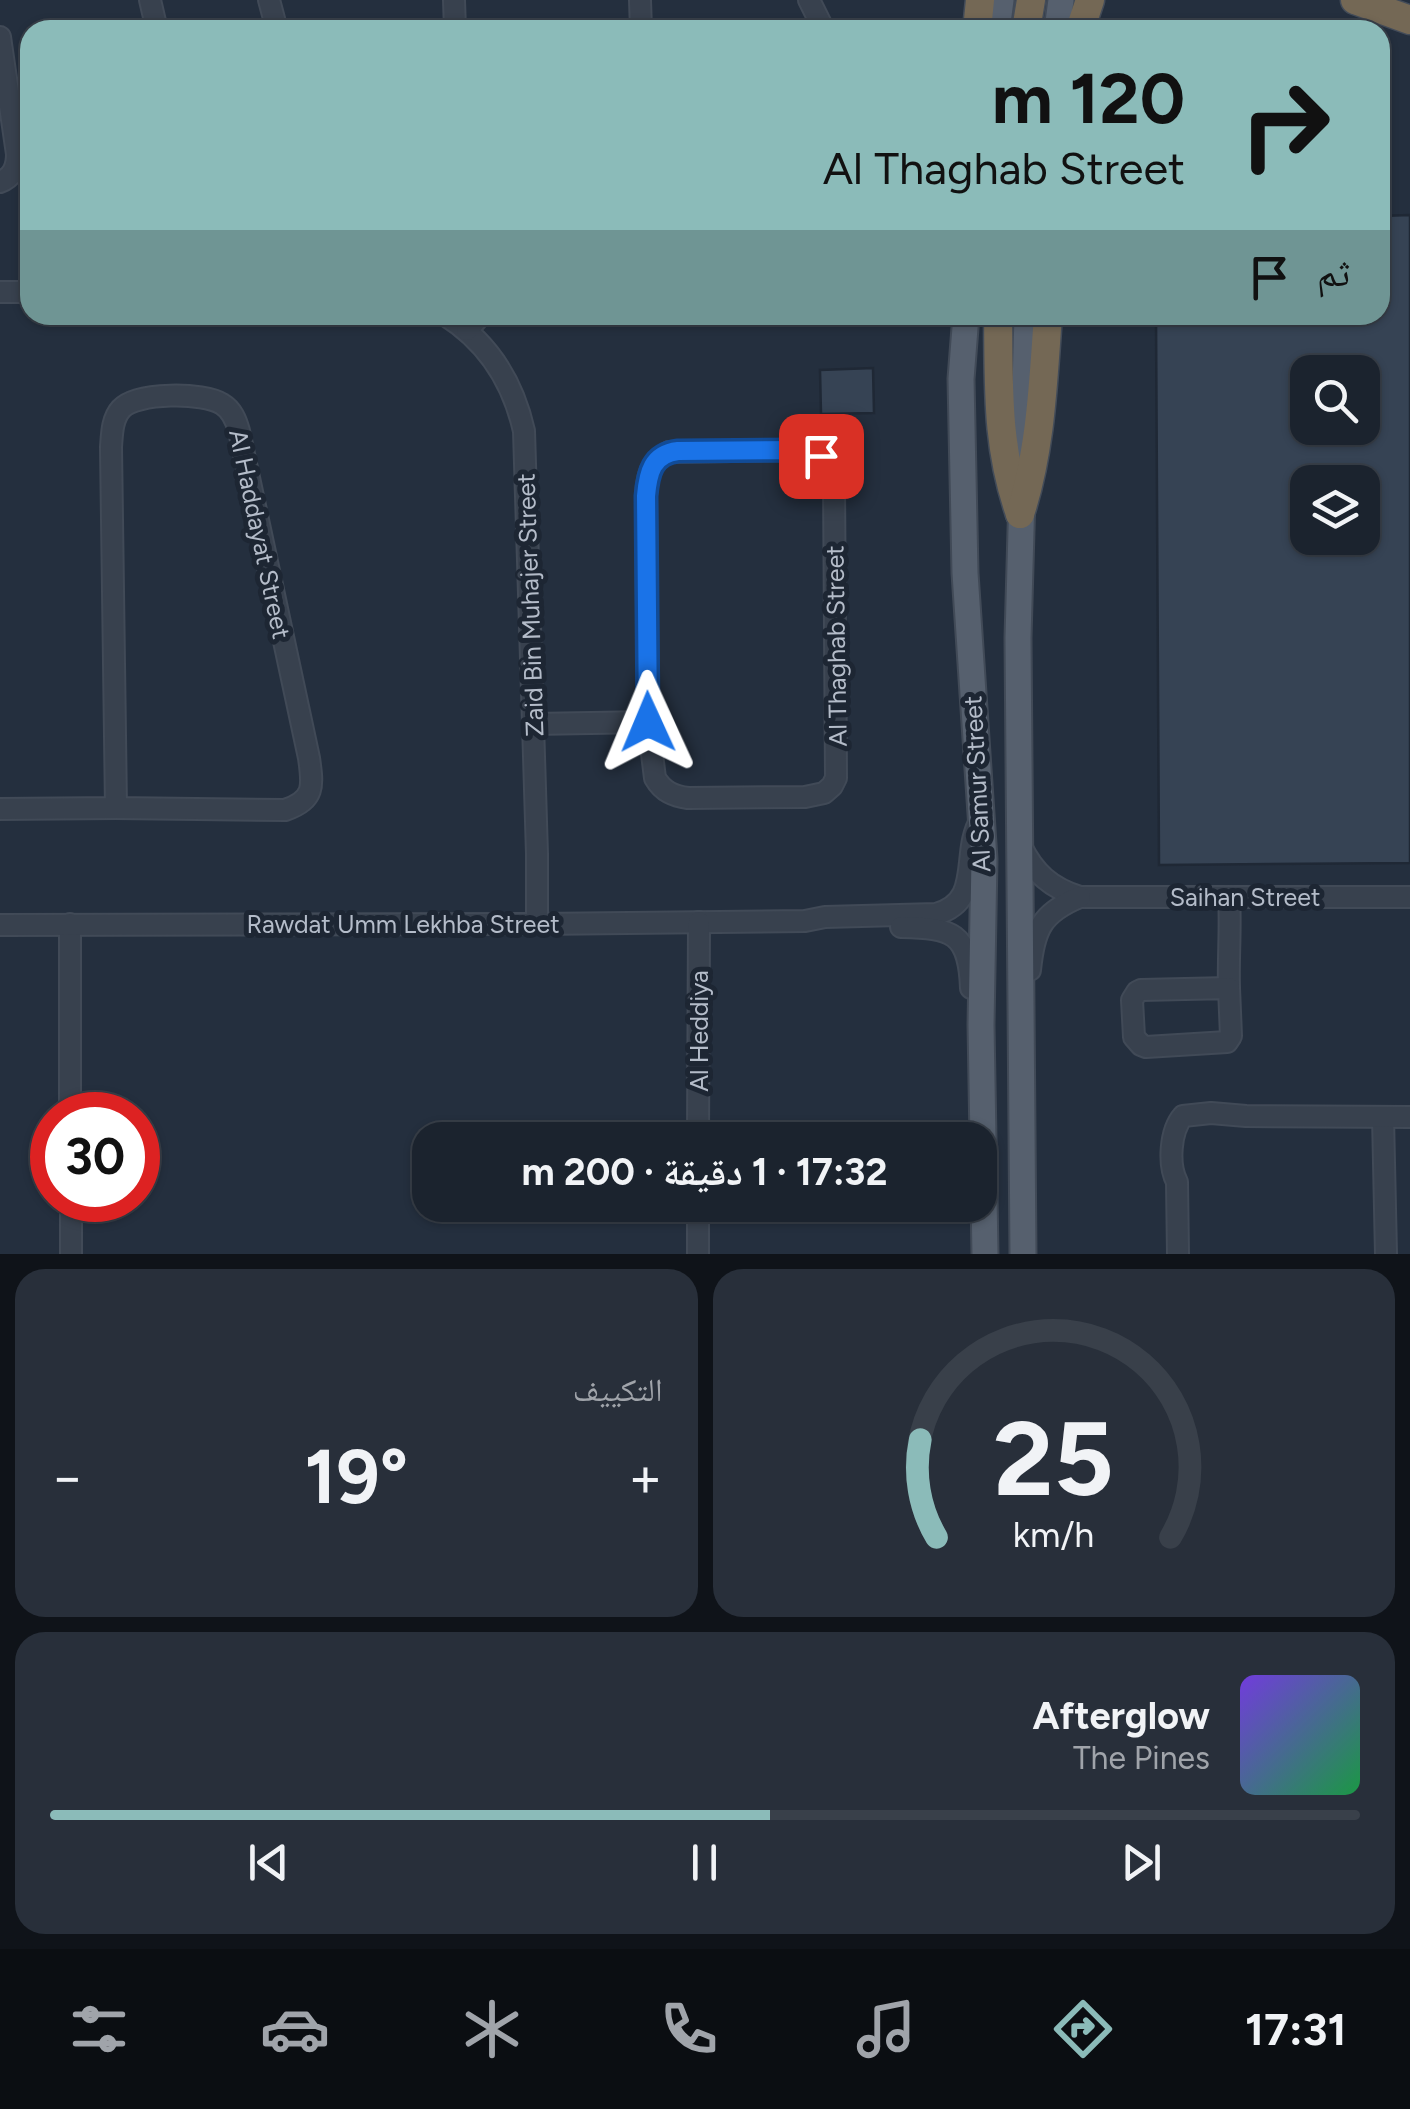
<!DOCTYPE html>
<html lang="ar">
<head>
<meta charset="utf-8">
<style>
	:root { --surface:#1b232e; --page:#282f3a; --text:#f1f3f6; --muted:#a0a4aa; --line:#39404a; --accent:#8bbbb9 }
	body { margin:0; font-family:Figtree,"Noto Naskh Arabic",sans-serif; background:var(--page); color:var(--text); direction:rtl; height:100vh; display:flex; flex-direction:column; font-size:38px; white-space:nowrap }
	* { box-sizing:border-box; margin:0 }
	p { font-size:32px; color:var(--muted) }
	.icon { flex:none; width:55px; height:55px; fill:none; stroke:currentColor; stroke-width:2; stroke-linecap:round; stroke-linejoin:round }
	.map { position:relative; height:1254px; overflow:hidden; direction:ltr }
	.panel { display:flex; flex-direction:column; gap:15px; padding:15px; background:#0f1319; flex:1 }
	.panel>* { flex:none }
	.guide { position:absolute; left:20px; top:20px; width:1370px; height:305px; border-radius:30px; box-shadow:0 2px 8px #0004,0 0 0 2px var(--line); direction:rtl; background:#8bbbb9; color:#111; overflow:hidden }
	.fabs { position:absolute; left:1290px; top:355px; display:grid; gap:20px }
	.fabs a { display:grid; place-items:center; width:90px; height:90px; border-radius:20px; background:var(--surface); box-shadow:0 2px 8px #0004,0 0 0 2px var(--line); font-size:50px }
	.speed { position:absolute; left:30px; top:1092px; display:flex; gap:20px; font-size:50px; font-weight:700; text-align:center }
	.speed>* { display:grid; place-content:center; width:130px; height:130px; border-radius:50%; background:var(--surface); box-shadow:0 2px 8px #0004,0 0 0 2px var(--line); line-height:1 }
	.speed .limit { border:15px solid #d22; background:#fff; color:#111 }
	.pin { position:absolute; display:grid; place-items:center; width:85px; height:85px; color:#fff; margin:-42px; border-radius:20px; box-shadow:0 5px 15px #0006 }
	.me { position:absolute; width:110px; margin:-55px; rotate:359deg; stroke-linejoin:round; filter:drop-shadow(0 0 8px #0008) }
	.turn { display:flex; align-items:center; gap:35px; height:210px; padding:0 40px; font-size:45px }
	.turn .icon { width:130px; height:130px; stroke-width:2.5 }
	.turn b { display:block; font-size:70px; line-height:85px }
	.then { display:flex; align-items:center; height:95px; padding:0 40px; background:#0003; gap:20px; font-size:38px }
	.big { font-size:75px; font-weight:700; line-height:1.1 }
	.panel .tile { flex:1; display:flex; flex-direction:column; justify-content:center; gap:15px; min-width:0; padding:0 35px; border-radius:30px; background:var(--page) }
	.panel .dial { align-items:center; gap:0 }
	.dial svg { height:260px; overflow:visible; fill:none; stroke:var(--line); stroke-width:7; stroke-linecap:round; text-anchor:middle }
	.dial text { fill:var(--text); stroke:none }
	.song { display:flex; align-items:center; gap:30px }
	.cover { width:120px; height:120px; border-radius:15px; background:linear-gradient(135deg,hsl(260 70% 55%),hsl(140 70% 35%)) }
	.played { height:10px; border-radius:5px; background:linear-gradient(90deg,var(--accent) 55%,var(--line) 55%) }
	.keys { display:flex; justify-content:space-around; direction:ltr }
	.heat { display:flex; justify-content:space-between; align-items:center; font-size:55px; direction:ltr }
	.panel .tiles { flex:1; display:grid; gap:15px; grid-template-columns:1fr 1fr }
	.tile:last-child { grid-column:span 2 }
	.trip { position:absolute; left:412px; top:1122px; width:585px; height:100px; border-radius:30px; background:var(--surface); box-shadow:0 2px 8px #0004,0 0 0 2px var(--line); font-weight:700; line-height:100px; text-align:center; direction:rtl }
	.menu { display:flex; height:160px; justify-content:space-around; align-items:center; background:#0b0e12; color:var(--muted) }
	.menu .icon { width:70px; height:70px }
	.menu .selected { color:var(--accent) }
	.menu b { font-size:45px; color:var(--text) }
	.map>svg:first-child { display:block }
</style>
</head>
<body>
<div class="map">
<svg width="1410" height="1254" viewBox="0 0 1410 1254">
	<rect width="100%" height="100%" fill="#242f3e"/>
	<!-- building -->
	<g fill="#364354" stroke="#1f2835" stroke-width="2.5" fill-rule="evenodd">
		<path d="M1410,215V863L1159,865L1156,315H1380V216ZM1308,372H1362V428H1308ZM1308,482H1362V538H1308Z"/>
		<polygon points="873,368 874,413 821,414 820,370"/>
	</g>
	<g fill="none" stroke-linecap="round" stroke-linejoin="round">
		<!-- minor casing -->
		<g stroke="#414a57" stroke-width="24">
			<g id="minor">
				<polyline points="150,0 157,30"/>
				<polyline points="269,0 277,30"/>
				<polyline points="454,0 455,30"/>
				<polyline points="640,0 641,30"/>
				<polyline points="809,0 824,30"/>
				<path d="M0,37L17,154C17,167 13,177 0,182"/>
				<polyline points="0,292 30,292"/>
				<path d="M445,315C488,342 513,382 524,431L537,854V924"/>
				<polyline points="467,330 481,315"/>
				<path d="M801,450C821,454 828,462 834,481L836,778L832,786L824,793L805,797L688,798C674,796 663,792 655,778L648,722L646,496C647,476 650,462 669,452Z"/>
				<polyline points="533,724 648,722"/>
				<path d="M0,809L116,808L285,810C315,800 313,786 309,758L239,431C236,420 232,410 222,404C204,392 136,392 121,409C112,419 112,434 111,447L116,808"/>
				<path d="M1021,846C1034,873 1051,888 1080,897H1410"/>
				<path d="M1229,897C1231,928 1228,957 1229,988"/>
				<polyline points="70,924 70,1115"/>
				<path d="M0,925L537,924L805,921L825,917L936,914C984,901 960,853 981,819"/>
				<path d="M901,927C952,928 969,932 971,988"/>
				<path d="M1030,970C1034,930 1041,913 1080,897"/>
				<polygon points="1229,988 1231,1036 1227,1042 1146,1047 1141,1045 1134,1037 1132,1000 1137,992 1141,990"/>
				<polyline points="1383,1117 1386,1254"/>
				<polyline points="698,1140 699,922"/>
				<polyline points="71,1200 71,1254"/>
				<polyline points="698,1254 698,1205"/>
				<path d="M1178,1254L1177,1182C1168,1165 1170,1131 1183,1116L1211,1113L1246,1116L1410,1117"/>
			</g>
		</g>
		<!-- major casing -->
		<g stroke="#414a57" stroke-width="29">
			<g id="major">
				<polyline points="997,30 1001,0"/>
				<polyline points="1057,30 1061,0"/>
				<polyline points="966,315 961,379 965,573 984,859 981,1025 985,1254"/>
				<polyline points="1023,1254 1018,638 1027,315"/>
			</g>
		</g>
		<!-- highway casing -->
		<g stroke="#434c59" stroke-width="31">
			<g id="highway">
				<polyline points="1355,0 1410,20"/>
				<polyline points="977,30 980,0"/>
				<polyline points="1026,30 1031,0"/>
				<polyline points="1080,30 1090,0"/>
				<path d="M998,315C999,386 996,446 1020,514"/>
				<path d="M1020,514C1041,449 1043,383 1048,315"/>
			</g>
		</g>
		<!-- minor -->
		<use href="#minor" stroke="#38414e" stroke-width="20"/>
		<!-- major -->
		<use href="#major" stroke="#56606e" stroke-width="25"/>
		<!-- highway -->
		<use href="#highway" stroke="#746855" stroke-width="28"/>
	</g>
	<g fill="none" stroke-linecap="round" stroke-linejoin="round">
		<!-- route casing -->
		<g stroke="#114b97" stroke-width="25">
			<path id="route" d="M648,722L646,496C648,473 652,454 678,451L801,450L814,452L821,456"/>
		</g>
		<!-- route -->
		<use href="#route" stroke="#1a73e8" stroke-width="18"/>
	</g>
	<g text-anchor="middle" stroke-width="10" stroke-linejoin="round" paint-order="stroke">
		<!-- street labels -->
		<g font-size="25" fill="#b4bcc9" stroke="#1d2633">
			<text transform="translate(260 534) rotate(78)" y="9">Al Haddayat Street</text>
			<text transform="translate(530 605) rotate(-92)" y="9">Zaid Bin Muhajer Street</text>
			<text transform="translate(836 646) rotate(-91)" y="9">Al Thaghab Street</text>
			<text transform="translate(977 784) rotate(-93)" y="9">Al Samur Street</text>
			<text x="1245" y="906">Saihan Street</text>
			<text x="403" y="933">Rawdat Umm Lekhba Street</text>
			<text transform="translate(699 1031) rotate(-90)" y="9">Al Heddiya</text>
		</g>
	</g>
</svg>
<div class="fabs">
<a><svg class="icon" aria-label="search" viewBox="0 0 24 24"><circle cx="10" cy="10" r="6"/><path d="M15 15l6 6"/></svg></a>
<a><svg class="icon" aria-label="layers" viewBox="0 0 24 24"><path d="M12 4l9 5-9 5-9-5zM3 14l9 5 9-5"/></svg></a>
</div>
<div class="speed"><div class="limit">30</div></div>
<div class="pin" style="left:821px;top:456px;background:#d93025"><svg class="icon" aria-label="arrive" viewBox="0 0 24 24"><path d="M6 21V4h12l-3 4 3 4H6"/></svg></div>
<svg class="me" style="left:648px;top:722px" viewBox="-20 -20 40 40"><path d="M0-17L14 15 0 8-14 15z" fill="#1a73e8" stroke="#fff" stroke-width="4"/></svg>
<div class="trip">17:32 · 1 دقيقة · 200 m</div>
<div class="guide">
<div class="turn"><svg class="icon" aria-label="right" viewBox="0 0 24 24"><path d="M7 20v-9h11M14 6l5 5-5 5"/></svg><div><b>120 m</b>Al Thaghab Street</div></div>
<div class="then">ثم<svg class="icon" aria-label="arrive" viewBox="0 0 24 24"><path d="M6 21V4h12l-3 4 3 4H6"/></svg></div>
</div>
</div>
<section class="panel">
<div class="tiles">
<div class="tile dial"><svg viewBox="0 0 100 80">
<path d="M14 69A42 42 0 1 1 86 69"/>
<path d="M14 69A42 42 0 0 1 9 39" stroke="#8bbbb9"/>
<text x="50" y="56" font-size="32" font-weight="700">25</text>
<text x="50" y="72" font-size="11">km/h</text>
</svg></div>
<div class="tile"><p>التكييف</p>
<div class="heat"><a>−</a><b class="big">19°</b><a>+</a></div>
</div>
<div class="tile">
<div class="song"><i class="cover"></i><div><b>Afterglow</b><p>The Pines</p></div></div>
<div class="played"></div>
<div class="keys"><svg class="icon" aria-label="previous" viewBox="0 0 24 24"><path d="M18 5L8 12l10 7zM5 5v14"/></svg><svg class="icon" aria-label="pause" viewBox="0 0 24 24"><path d="M8 5v14M16 5v14"/></svg><svg class="icon" aria-label="next" viewBox="0 0 24 24"><path d="M6 5l10 7-10 7zM19 5v14"/></svg></div>
</div>
</div>
</section>
<nav class="menu">
<b>17:31</b>
<svg class="icon selected" aria-label="directions" viewBox="0 0 24 24"><path d="M12 3l9 9-9 9-9-9zM9 14v-3h6M13 9l2 2-2 2"/></svg>
<svg class="icon" aria-label="music" viewBox="0 0 24 24"><path d="M9 18V5l10-2v13"/><circle cx="6" cy="18" r="3"/><circle cx="16" cy="16" r="3"/></svg>
<svg class="icon" aria-label="phone" viewBox="0 0 24 24"><path d="M5 4h4l2 5-3 2q2 4 5 5l2-3 5 2v4C11 20 4 13 5 4z"/></svg>
<svg class="icon" aria-label="climate" viewBox="0 0 24 24"><path d="M12 3v18M4 7l16 10M4 17L20 7"/></svg>
<svg class="icon" aria-label="car" viewBox="0 0 24 24"><path d="M5 17H2v-5l4-1 3-4h7l3 4 3 1v5h-3M9 17h6M6 11h13"/><circle cx="7" cy="17" r="2"/><circle cx="17" cy="17" r="2"/></svg>
<svg class="icon" aria-label="filters" viewBox="0 0 24 24"><path d="M4 7h16M4 17h16"/><circle cx="9" cy="7" r="2"/><circle cx="15" cy="17" r="2"/></svg>
</nav>
</body>
</html>
